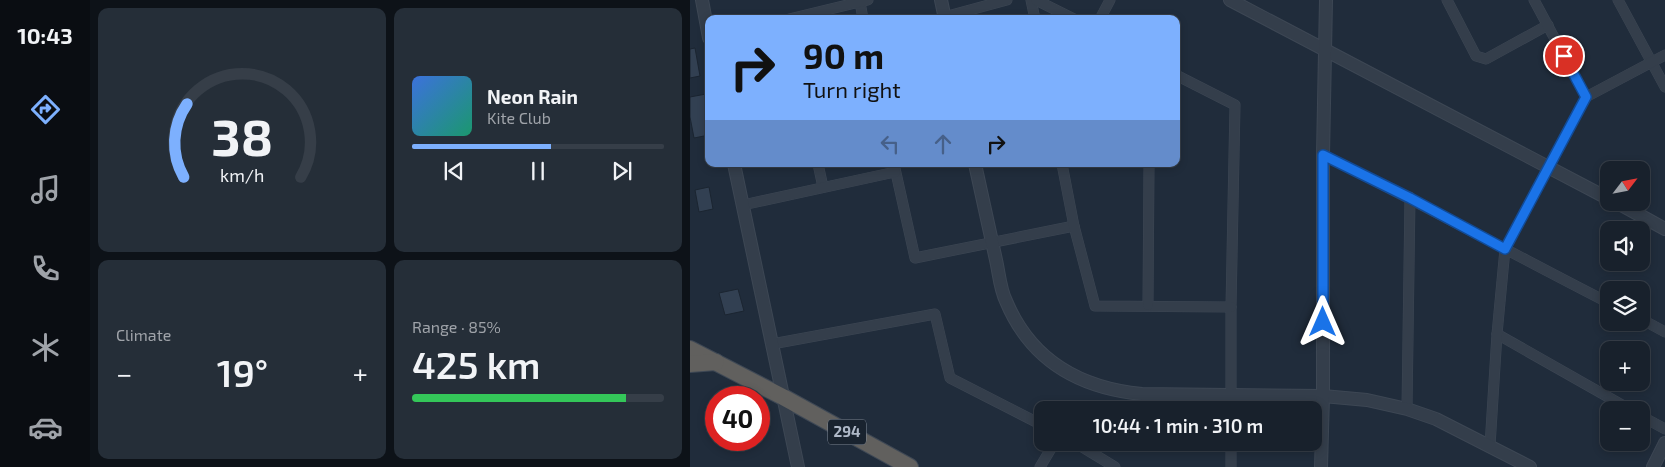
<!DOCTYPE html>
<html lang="en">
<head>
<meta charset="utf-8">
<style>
	:root { --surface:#18212c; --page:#252e38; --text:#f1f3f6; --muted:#9fa3a9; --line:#363e48; --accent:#7db0fe }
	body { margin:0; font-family:"Exo 2",sans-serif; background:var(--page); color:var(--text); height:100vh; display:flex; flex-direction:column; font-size:19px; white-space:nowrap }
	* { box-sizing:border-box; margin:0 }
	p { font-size:16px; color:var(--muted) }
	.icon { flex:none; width:28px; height:28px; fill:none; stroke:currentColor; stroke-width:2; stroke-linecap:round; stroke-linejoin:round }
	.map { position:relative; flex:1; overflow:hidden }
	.details { display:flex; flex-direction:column; gap:8px; padding:8px; background:#0d1218; width:600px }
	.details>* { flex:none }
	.banner { position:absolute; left:15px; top:15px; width:475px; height:152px; border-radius:10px; box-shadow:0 2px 8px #0003,0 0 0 1px var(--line); background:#7db0fe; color:#111; overflow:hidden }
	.needle { width:32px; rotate:58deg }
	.buttons { position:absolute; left:910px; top:161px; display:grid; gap:10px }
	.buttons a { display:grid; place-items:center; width:50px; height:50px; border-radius:10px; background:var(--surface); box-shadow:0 2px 8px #0003,0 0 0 1px var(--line); font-size:25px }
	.speed { position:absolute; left:15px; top:386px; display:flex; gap:10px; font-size:25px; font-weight:700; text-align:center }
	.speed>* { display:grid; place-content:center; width:65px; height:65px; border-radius:50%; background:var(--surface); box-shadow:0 2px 8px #0003,0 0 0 1px var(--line); line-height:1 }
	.speed .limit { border:8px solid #d22; background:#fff; color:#111 }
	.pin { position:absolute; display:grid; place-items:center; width:42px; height:42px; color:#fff; margin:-21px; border:2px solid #fff; border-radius:50%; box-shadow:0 1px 5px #0007 }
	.me { position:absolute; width:55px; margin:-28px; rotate:0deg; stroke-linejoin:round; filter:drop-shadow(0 0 4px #0008) }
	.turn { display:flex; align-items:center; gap:18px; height:105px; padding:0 15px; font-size:22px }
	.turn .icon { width:65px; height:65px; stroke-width:2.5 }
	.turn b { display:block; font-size:35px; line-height:42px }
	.lanes { display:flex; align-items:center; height:48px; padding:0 15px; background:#0003; justify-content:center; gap:25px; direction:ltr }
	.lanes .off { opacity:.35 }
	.big { font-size:38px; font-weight:600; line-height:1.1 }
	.details .tile { flex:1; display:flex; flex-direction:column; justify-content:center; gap:8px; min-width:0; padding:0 18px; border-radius:10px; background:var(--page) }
	.details .dial { align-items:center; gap:0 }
	.dial svg { height:130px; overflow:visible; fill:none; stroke:var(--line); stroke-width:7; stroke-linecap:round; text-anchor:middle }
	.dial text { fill:var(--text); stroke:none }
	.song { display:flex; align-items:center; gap:15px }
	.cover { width:60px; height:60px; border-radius:8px; background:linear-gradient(135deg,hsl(220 70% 55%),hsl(160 70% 35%)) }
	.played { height:5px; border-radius:2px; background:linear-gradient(90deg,var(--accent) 55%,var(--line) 55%) }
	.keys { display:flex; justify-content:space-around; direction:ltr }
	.heat { display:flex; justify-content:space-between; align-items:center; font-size:28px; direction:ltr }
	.charge { height:8px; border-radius:4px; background:linear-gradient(90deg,#34c759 85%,var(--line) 0) }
	.details .tiles { flex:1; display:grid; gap:8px; grid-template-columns:repeat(2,1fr) }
	.trip { position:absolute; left:344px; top:401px; width:288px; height:50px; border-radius:10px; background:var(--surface); box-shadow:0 2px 8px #0003,0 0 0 1px var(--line); font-weight:600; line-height:50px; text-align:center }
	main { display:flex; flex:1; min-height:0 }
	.tab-bar { display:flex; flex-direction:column; width:90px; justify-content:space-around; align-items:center; background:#0a0d12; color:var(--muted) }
	.tab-bar .icon { width:35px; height:35px }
	.tab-bar .selected { color:var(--accent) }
	.tab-bar b { font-size:22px; color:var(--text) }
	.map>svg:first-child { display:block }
</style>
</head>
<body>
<main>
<nav class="tab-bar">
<b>10:43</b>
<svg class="icon selected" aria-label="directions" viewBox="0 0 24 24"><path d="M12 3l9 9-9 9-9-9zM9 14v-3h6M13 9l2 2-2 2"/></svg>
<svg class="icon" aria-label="music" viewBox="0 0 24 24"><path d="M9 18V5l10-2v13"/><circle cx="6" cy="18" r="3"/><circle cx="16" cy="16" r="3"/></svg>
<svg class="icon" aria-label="phone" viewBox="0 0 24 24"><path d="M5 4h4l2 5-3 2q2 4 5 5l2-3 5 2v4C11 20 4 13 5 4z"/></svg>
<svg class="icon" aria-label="climate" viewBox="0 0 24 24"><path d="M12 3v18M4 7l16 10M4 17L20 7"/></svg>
<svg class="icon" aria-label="car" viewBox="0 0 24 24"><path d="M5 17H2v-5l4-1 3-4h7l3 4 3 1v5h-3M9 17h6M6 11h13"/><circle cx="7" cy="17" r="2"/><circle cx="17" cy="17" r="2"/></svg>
</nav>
<section class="details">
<div class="tiles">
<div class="tile dial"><svg viewBox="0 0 100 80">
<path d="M14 69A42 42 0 1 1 86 69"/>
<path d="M14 69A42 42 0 0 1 16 24" stroke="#7db0fe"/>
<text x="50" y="56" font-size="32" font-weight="700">38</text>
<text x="50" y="72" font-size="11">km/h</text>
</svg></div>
<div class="tile">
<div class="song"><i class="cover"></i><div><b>Neon Rain</b><p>Kite Club</p></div></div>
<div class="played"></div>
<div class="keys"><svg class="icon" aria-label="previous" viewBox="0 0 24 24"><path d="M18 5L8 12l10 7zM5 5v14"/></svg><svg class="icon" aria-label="pause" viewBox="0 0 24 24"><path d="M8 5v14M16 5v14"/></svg><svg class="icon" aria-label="next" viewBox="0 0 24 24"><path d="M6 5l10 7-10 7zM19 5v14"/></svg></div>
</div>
<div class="tile"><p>Climate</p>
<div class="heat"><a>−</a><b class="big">19°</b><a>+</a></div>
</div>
<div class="tile"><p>Range · 85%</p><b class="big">425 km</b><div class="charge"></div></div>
</div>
</section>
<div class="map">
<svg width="975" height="467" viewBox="0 0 975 467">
	<rect width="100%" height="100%" fill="#202c3b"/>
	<!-- building -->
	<g fill="#324052" stroke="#1b2531">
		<polygon points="5,48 10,76 0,78 0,49"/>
		<polygon points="16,94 19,106 19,135 4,138 0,117 0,97"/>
		<polygon points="19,187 23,209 9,212 5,190"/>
		<polygon points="48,289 54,311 35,315 29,293"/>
	</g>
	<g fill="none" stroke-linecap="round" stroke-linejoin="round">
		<!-- minor casing -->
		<g stroke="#3d4754" stroke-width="11">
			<g id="minor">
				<polyline points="341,0 345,19"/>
				<polyline points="346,0 384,19"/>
				<polyline points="757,0 786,56 796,59 858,25"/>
				<polyline points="844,0 896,97"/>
				<polyline points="928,0 975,87"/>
				<polyline points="170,2 173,19"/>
				<polyline points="254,17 317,0"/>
				<polyline points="99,19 178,0"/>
				<polyline points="410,19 420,0"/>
				<polyline points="486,75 545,105 541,307 541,410"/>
				<path d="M633,155C729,202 823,254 919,303"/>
				<polyline points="128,164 133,187"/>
				<polyline points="204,164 225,258 384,226"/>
				<polyline points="372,164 384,226 405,306 541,307"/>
				<polyline points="53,205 205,172"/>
				<polyline points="458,305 459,164"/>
				<polyline points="951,319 975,332"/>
				<polyline points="807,334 941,410"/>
				<polyline points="82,344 245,314 260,378 352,425"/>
				<polyline points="717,409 720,197"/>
				<polyline points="951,416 975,429"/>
				<polyline points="384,442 425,467"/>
				<polyline points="800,446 807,334 815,249 896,97 975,55"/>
				<polyline points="350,467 365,442"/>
				<polyline points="541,467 541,442"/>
			</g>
		</g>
		<!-- tertiary casing -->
		<g stroke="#3d4754" stroke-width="14">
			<g id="tertiary">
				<polyline points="12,0 19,38"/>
				<polyline points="251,0 255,19"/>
				<polyline points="540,0 919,199"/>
				<polyline points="44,164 108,467"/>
				<path d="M285,164C292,196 299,228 306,260C309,273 310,289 316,301C341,361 390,388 452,394L633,396L677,400L717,409L746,419L840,467"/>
				<polyline points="926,202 975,229"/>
				<polyline points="631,467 633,396 633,155 636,0"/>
				<polyline points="963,467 975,443"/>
			</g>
		</g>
		<!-- trunk casing -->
		<g stroke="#3e4855" stroke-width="18">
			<g id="trunk">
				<polyline points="0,349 93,397 220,467"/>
				<polyline points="0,364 26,362"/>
			</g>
		</g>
		<!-- minor -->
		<use href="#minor" stroke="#343e4b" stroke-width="10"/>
		<!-- tertiary -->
		<use href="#tertiary" stroke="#343e4b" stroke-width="12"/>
		<!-- trunk -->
		<use href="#trunk" stroke="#61605e" stroke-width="16"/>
	</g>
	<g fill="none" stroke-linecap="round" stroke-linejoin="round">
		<!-- route casing -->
		<g stroke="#114b97" stroke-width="12">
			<polyline id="route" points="633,322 633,155 720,198 815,249 896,97 874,56"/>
		</g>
		<!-- route -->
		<use href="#route" stroke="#1a73e8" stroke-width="9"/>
	</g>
	<g text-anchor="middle" stroke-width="5" stroke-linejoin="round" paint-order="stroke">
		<!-- shield labels -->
		<rect fill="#19232f" stroke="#818b99" stroke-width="1" x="138" y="419.5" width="38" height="25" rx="4"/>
		<g font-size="15" font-weight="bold" fill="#aeb8c7">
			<text x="157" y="437">294</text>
		</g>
	</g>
</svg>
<div class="buttons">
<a><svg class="needle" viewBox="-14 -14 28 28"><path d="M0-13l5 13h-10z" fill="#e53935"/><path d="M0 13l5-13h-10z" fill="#9fa3a9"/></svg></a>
<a><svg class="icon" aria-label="sound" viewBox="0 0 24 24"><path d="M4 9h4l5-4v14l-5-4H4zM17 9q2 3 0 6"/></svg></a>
<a><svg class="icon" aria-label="layers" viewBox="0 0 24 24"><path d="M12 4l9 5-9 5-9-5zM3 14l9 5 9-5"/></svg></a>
<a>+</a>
<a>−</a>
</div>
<div class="speed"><div class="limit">40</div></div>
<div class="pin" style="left:874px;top:56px;background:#d93025"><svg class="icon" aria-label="arrive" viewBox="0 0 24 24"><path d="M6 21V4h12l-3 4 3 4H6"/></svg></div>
<svg class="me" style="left:633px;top:322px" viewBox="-20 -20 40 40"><path d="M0-17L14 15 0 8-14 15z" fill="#1a73e8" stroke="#fff" stroke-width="4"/></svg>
<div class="trip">10:44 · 1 min · 310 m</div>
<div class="banner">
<div class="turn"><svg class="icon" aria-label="right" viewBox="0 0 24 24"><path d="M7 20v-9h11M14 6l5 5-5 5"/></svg><div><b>90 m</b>Turn right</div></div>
<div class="lanes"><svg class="icon off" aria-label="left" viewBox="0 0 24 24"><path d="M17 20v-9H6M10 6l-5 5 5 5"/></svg><svg class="icon off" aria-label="ahead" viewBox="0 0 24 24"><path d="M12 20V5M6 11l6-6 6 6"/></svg><svg class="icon" aria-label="right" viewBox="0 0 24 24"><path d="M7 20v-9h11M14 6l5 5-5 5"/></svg></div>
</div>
</div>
</main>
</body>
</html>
